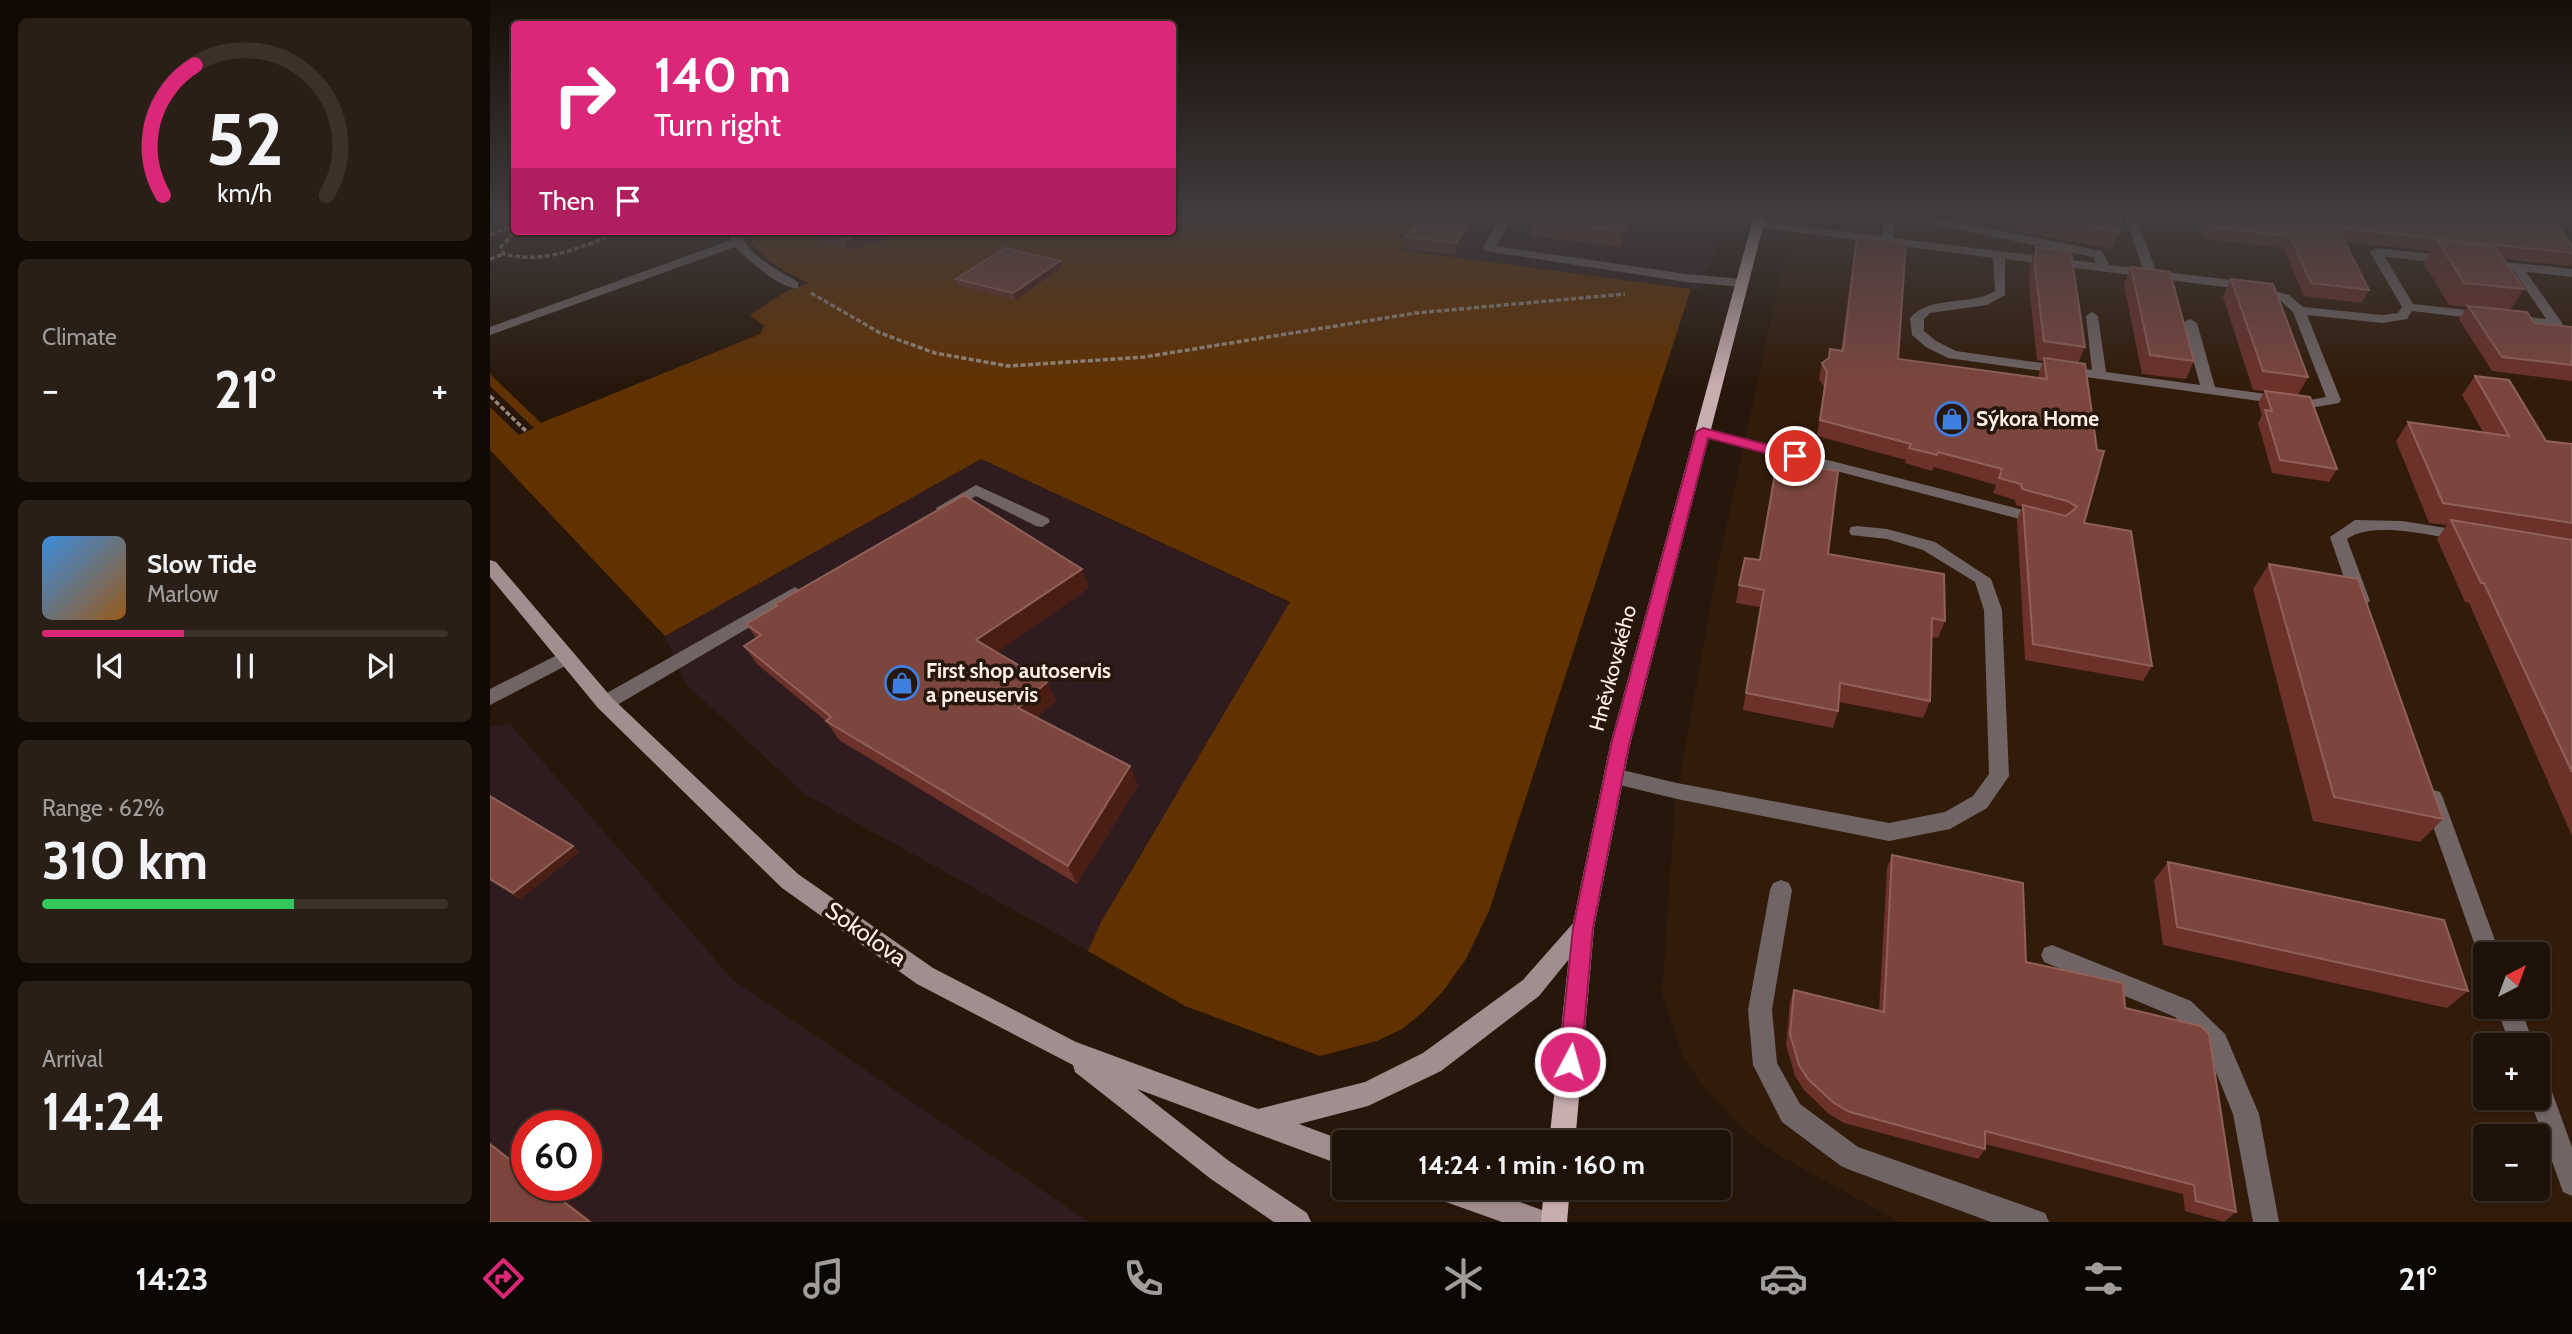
<!DOCTYPE html>
<html lang="en">
<head>
<meta charset="utf-8">
<style>
	:root { --surface:#1d1108; --page:#2a1f16; --text:#f1f3f6; --muted:#a09d9c; --line:#3b3129; --accent:#db2777 }
	body { margin:0; font-family:Cabin,sans-serif; background:var(--page); color:var(--text); height:100vh; display:flex; flex-direction:column; font-size:26px; white-space:nowrap }
	* { box-sizing:border-box; margin:0 }
	p { font-size:23px; color:var(--muted) }
	.icon { flex:none; width:38px; height:38px; fill:none; stroke:currentColor; stroke-width:2; stroke-linecap:round; stroke-linejoin:round }
	.map { position:relative; flex:1; overflow:hidden }
	.drawer { display:flex; flex-direction:column; gap:18px; padding:18px; background:#100904; width:490px }
	.drawer>* { flex:none }
	.top-card { position:absolute; left:21px; top:21px; width:665px; height:214px; border-radius:7px; box-shadow:0 2px 5px #0004,0 0 0 2px var(--line); background:#db2777; color:#fff; overflow:hidden }
	.needle { width:46px; rotate:41deg }
	.controls { position:absolute; left:1983px; top:942px; display:grid; gap:14px }
	.controls a { display:grid; place-items:center; width:77px; height:77px; border-radius:7px; background:var(--surface); box-shadow:0 2px 5px #0004,0 0 0 2px var(--line); font-size:35px }
	.speed { position:absolute; left:21px; top:1110px; display:flex; gap:14px; font-size:35px; font-weight:700; text-align:center }
	.speed>* { display:grid; place-content:center; width:91px; height:91px; border-radius:50%; background:var(--surface); box-shadow:0 2px 5px #0004,0 0 0 2px var(--line); line-height:1 }
	.speed .limit { border:10px solid #d22; background:#fff; color:#111 }
	.pin { position:absolute; display:grid; place-items:center; width:60px; height:60px; color:#fff; margin:-30px; border:4px solid #fff; border-radius:50%; box-shadow:0 2px 7px #0007 }
	.me { position:absolute; width:77px; margin:-38px; rotate:6deg; stroke-linejoin:round; filter:drop-shadow(0 0 5px #0008) }
	.turn { display:flex; align-items:center; gap:24px; height:147px; padding:0 28px; font-size:32px }
	.turn .icon { width:91px; height:91px; stroke-width:2.5 }
	.turn b { display:block; font-size:49px; line-height:60px }
	.then { display:flex; align-items:center; height:66px; padding:0 28px; background:#0003; gap:14px; font-size:26px }
	.big { font-size:52px; font-weight:700; line-height:1.1 }
	.drawer .card { flex:1; display:flex; flex-direction:column; justify-content:center; gap:10px; min-width:0; padding:0 24px; border-radius:10px; background:var(--page) }
	.drawer .dial { align-items:center; gap:0 }
	.dial svg { height:182px; overflow:visible; fill:none; stroke:var(--line); stroke-width:7; stroke-linecap:round; text-anchor:middle }
	.dial text { fill:var(--text); stroke:none }
	.song { display:flex; align-items:center; gap:21px }
	.cover { width:84px; height:84px; border-radius:10px; background:linear-gradient(135deg,hsl(210 70% 55%),hsl(30 70% 35%)) }
	.played { height:7px; border-radius:4px; background:linear-gradient(90deg,var(--accent) 35%,var(--line) 35%) }
	.keys { display:flex; justify-content:space-around; direction:ltr }
	.heat { display:flex; justify-content:space-between; align-items:center; font-size:38px; direction:ltr }
	.charge { height:10px; border-radius:5px; background:linear-gradient(90deg,#34c759 62%,var(--line) 0) }
	.trip { position:absolute; left:842px; top:1130px; width:399px; height:70px; border-radius:7px; background:var(--surface); box-shadow:0 2px 5px #0004,0 0 0 2px var(--line); font-weight:700; line-height:70px; text-align:center }
	.menu { display:flex; height:112px; justify-content:space-around; align-items:center; background:#0c0703; color:var(--muted) }
	.menu .icon { width:49px; height:49px }
	.menu .current { color:var(--accent) }
	.menu b { font-size:32px; color:var(--text) }
	main { display:flex; flex:1; min-height:0 }
	.map>svg:first-child { display:block }
</style>
</head>
<body>
<main>
<section class="drawer">
<div class="card dial"><svg viewBox="0 0 100 80">
<path d="M14 69A42 42 0 1 1 86 69"/>
<path d="M14 69A42 42 0 0 1 28 12" stroke="#db2777"/>
<text x="50" y="56" font-size="32" font-weight="700">52</text>
<text x="50" y="72" font-size="11">km/h</text>
</svg></div>
<div class="card"><p>Climate</p>
<div class="heat"><a>−</a><b class="big">21°</b><a>+</a></div>
</div>
<div class="card">
<div class="song"><i class="cover"></i><div><b>Slow Tide</b><p>Marlow</p></div></div>
<div class="played"></div>
<div class="keys"><svg class="icon" aria-label="previous" viewBox="0 0 24 24"><path d="M18 5L8 12l10 7zM5 5v14"/></svg><svg class="icon" aria-label="pause" viewBox="0 0 24 24"><path d="M8 5v14M16 5v14"/></svg><svg class="icon" aria-label="next" viewBox="0 0 24 24"><path d="M6 5l10 7-10 7zM19 5v14"/></svg></div>
</div>
<div class="card"><p>Range · 62%</p><b class="big">310 km</b><div class="charge"></div></div>
<div class="card"><p>Arrival</p><b class="big">14:24</b></div>
</section>
<div class="map">
<svg width="2082" height="1222" viewBox="0 0 2082 1222">
	<rect width="100%" height="100%" fill="#27170a"/>
	<!-- commercial -->
	<g fill="#2f1c1f" fill-rule="evenodd">
		<polygon points="937,215 1237,215 1212,290 911,250"/>
		<polygon points="491,459 800,603 611,922 598,951 316,795 196,684 175,636"/>
		<path d="M20,724L243,980L599,1222H0V726ZM37,1125H96V1185H37Z"/>
	</g>
	<!-- built -->
	<path fill="#311b0a" fill-rule="evenodd" d="M1307,215H1837L1856,254L2082,277V1222H1410L1288,1155L1257,1132L1211,1084L1193,1056L1172,994L1185,804L1228,565L1299,236H1303ZM1995,954H2048V1006H1995ZM1995,1045H2048V1097H1995ZM1995,1136H2048V1188H1995Z"/>
	<!-- green -->
	<path fill="#623100" d="M683,215H937L912,250L1201,289L999,911L976,959L954,990L933,1012L912,1029L887,1041L830,1056L695,1006L598,951L611,922L800,602L491,459L175,636L0,450V407L29,435L44,428L0,386V374L51,423L270,334L274,326L260,315L295,292L318,283C296,272 264,257 258,231H682Z"/>
	<g fill="none" stroke-linecap="round" stroke-linejoin="round">
		<!-- path -->
		<g stroke="#96887d" stroke-width="3.5" stroke-dasharray="5 2.5" stroke-linecap="butt">
			<path d="M31,231L22,235L11,247L14,254C56,265 93,246 132,231"/>
			<polyline points="78,231 92,231"/>
			<polyline points="0,235 24,225"/>
			<polyline points="0,259 14,254"/>
			<polyline points="321,293 390,333 445,353 518,366 654,357 926,313 1135,294"/>
			<polyline points="0,396 37,432"/>
		</g>
		<!-- lane -->
		<g fill="#706464" fill-rule="evenodd">
			<polygon points="1011,215 1023,215 1006,246 1196,274 1252,279 1258,283 1252,287 1196,282 995,251 993,248"/>
			<path d="M1402,215H1432L1608,250L1612,251L1619,265L1653,269L1634,215H1646L1666,271L1751,281L1799,295L1813,307L1892,315L1908,313L1912,307L1880,252L1886,248L1962,256L1968,260L1962,264L1895,257L1923,304L2056,319L2023,270L1997,268L1991,264L1997,260L2082,269V277L2036,272L2073,324L2066,328L1922,311L1917,319L1892,323L1817,315L1851,400L1849,403L1820,408L1458,358L1436,347L1422,335L1420,318C1441,294 1479,307 1505,291L1503,258L1267,227L1261,224L1267,221L1392,236L1394,221ZM1413,218L1603,257L1606,263L1403,238L1406,223ZM1515,259L1750,289L1791,301L1803,312L1836,397L1820,400L1725,387L1707,323L1700,319L1693,323L1710,385L1616,372L1608,316L1602,312L1596,316L1602,370L1466,351L1446,341L1434,331V319L1440,313L1497,305L1515,295Z"/>
			<path d="M238,231H250C257,256 288,269 308,282V288C290,290 258,259 245,247L0,335V327L241,240Z"/>
			<polygon points="1213,428 1553,515 1561,520 1553,525 1208,435 1206,432 1208,429"/>
			<polygon points="486,485 558,518 560,522 552,527 546,526 486,496 460,512 448,512 446,508"/>
			<path d="M1865,520L1912,521L1975,531L1983,536L1975,541C1943,536 1883,520 1857,539L1880,601L1871,607L1862,601L1840,537Z"/>
			<polygon points="1367,526 1397,529 1445,542 1501,579 1512,610 1519,776 1497,808 1460,829 1399,841 1187,799 1117,782 1114,776 1117,770 1124,768 1187,783 1399,823 1455,812 1483,796 1499,774 1494,610 1485,582 1433,550 1397,539 1361,535 1359,531 1361,527"/>
			<polygon points="305,587 314,593 311,597 122,708 115,710 108,708 106,703 108,698"/>
			<polygon points="77,650 83,652 86,657 83,662 0,705 0,689"/>
			<polygon points="1943,790 1950,792 1953,798 2010,954 1995,954 1995,963 1991,961 1988,954 1933,798 1936,792"/>
			<polygon points="1291,880 1299,883 1302,890 1282,1010 1287,1063 1310,1104 1368,1147 1555,1213 1559,1222 1501,1222 1360,1170 1351,1166 1292,1122 1263,1065 1258,1010 1280,890 1283,883"/>
			<polygon points="1562,945 1701,1001 1735,1034 1769,1114 1789,1222 1763,1222 1743,1114 1717,1050 1685,1017 1554,962 1551,955 1554,948"/>
			<polygon points="2006,1006 2030,1006 2044,1045 2020,1045"/>
			<polygon points="2048,1075 2057,1078 2082,1147 2082,1196 2073,1192 2039,1097 2048,1097"/>
		</g>
		<!-- secondary -->
		<g fill="#a18e8e" fill-rule="evenodd">
			<polygon points="0,560 6,562 122,698 308,874 443,968 586,1042 768,1109 875,1082 933,1053 1033,980 1085,921 1093,918 1101,921 1104,928 1049,996 951,1071 878,1106 809,1124 860,1143 854,1143 854,1166 647,1089 739,1161 817,1213 821,1222 784,1222 721,1179 585,1072 583,1065 427,984 292,888 108,708 0,577"/>
			<polygon points="938,1188 991,1188 1060,1213 1064,1222 1012,1222 942,1197"/>
		</g>
		<!-- primary -->
		<g fill="#c7aeaf" fill-rule="evenodd">
			<polygon points="1264,215 1276,215 1140,745 1104,928 1085,1143 1059,1143 1082,928 1120,745"/>
			<polygon points="1054,1188 1080,1188 1077,1222 1051,1222"/>
		</g>
	</g>
	<!-- wall -->
	<g fill="#6c3129">
		<polygon points="932,215 992,215 966,255 917,249 916,237"/>
		<polygon points="1044,215 1146,215 1131,247 1041,236 1041,220"/>
		<polygon points="1528,215 1632,215 1629,232 1622,249 1524,231"/>
		<polygon points="1706,215 1994,215 2082,245 2082,265 2081,266 2013,259 2034,289 2020,310 2044,323 2082,327 2082,381 2002,371 1969,319 1977,307 1959,305 1934,264 1942,251 1855,242 1879,290 1872,303 1814,296 1794,248 1714,239"/>
		<polygon points="319,231 422,231 360,251 324,238"/>
		<polygon points="1367,238 1408,359 1549,378 1549,373 1553,361 1547,360 1539,285 1540,265 1546,247 1595,347 1588,363 1594,523 1662,666 1653,681 1535,660 1527,520 1532,507 1526,505 1525,500 1503,493 1506,485 1444,467 1442,471 1415,463 1416,460 1327,436 1334,387 1329,379 1332,363 1338,359 1340,349 1351,351 1364,252"/>
		<polygon points="572,267 526,300 469,286 466,279"/>
		<polygon points="1641,267 1704,361 1696,379 1652,374 1634,285"/>
		<polygon points="1741,279 1818,377 1808,395 1847,469 1839,482 1782,473 1768,423 1772,415 1768,403 1775,391 1763,390 1733,297"/>
		<polygon points="1985,376 2056,441 2082,444 2082,836 1979,603 1975,602 1947,539 1957,525 1939,523 1906,441 1918,422 1993,432 1972,395"/>
		<polygon points="1338,554 1455,621 1448,638 1441,637 1440,701 1433,718 1349,702 1348,711 1343,728 1253,710 1270,607 1246,603 1249,585 1269,560"/>
		<polygon points="1779,564 1953,819 1930,842 1823,821 1763,589"/>
		<polygon points="599,588 506,652 557,682 566,701 547,718 648,785 587,884 349,740 337,722 268,665 254,646 266,638 256,624"/>
		<polygon points="0,796 83,846 89,852 30,899 0,880"/>
		<polygon points="1402,855 1536,962 1635,1008 1746,1212 1734,1222 1695,1211 1693,1194 1495,1144 1495,1149 1488,1159 1354,1123 1339,1114 1314,1090 1305,1076 1296,1045 1300,1002 1304,990 1389,1011 1397,868"/>
		<polygon points="1678,862 1978,991 1957,1008 1673,945 1664,880"/>
	</g>
	<!-- shaded-wall -->
	<g fill="#4a1e14">
		<polygon points="984,215 992,215 966,255 966,243"/>
		<polygon points="1140,215 1146,215 1131,247 1132,231"/>
		<polygon points="382,231 422,231 360,251 354,240"/>
		<polygon points="570,261 572,267 526,300 523,293"/>
		<polygon points="592,569 599,588 496,660 486,640"/>
		<polygon points="557,682 566,701 538,727 528,708"/>
		<polygon points="640,766 648,785 587,884 578,866"/>
		<polygon points="83,846 89,852 30,899 23,893"/>
		<polygon points="0,1142 37,1170 37,1173 0,1144"/>
		<polygon points="52,1185 56,1185 104,1222 100,1222"/>
	</g>
	<!-- building -->
	<g fill="#7c463e" stroke="#906159" stroke-width="2">
		<polygon points="932,215 984,215 966,243 916,237"/>
		<polygon points="1044,215 1140,215 1132,231 1041,220"/>
		<polygon points="1538,215 1632,215 1629,232"/>
		<polygon points="1715,215 1994,215 2064,222 2082,245 2082,253 1848,228 1879,290 1821,283 1800,236 1719,227"/>
		<polygon points="330,231 382,231 354,240"/>
		<polygon points="1367,238 1416,243 1408,359 1557,379 1554,358 1595,364 1607,450 1614,451 1594,523 1641,531 1662,666 1543,644 1533,505 1576,516 1587,507 1577,501 1532,489 1531,484 1509,478 1512,469 1448,452 1447,455 1419,448 1421,444 1330,420 1337,372 1332,363 1339,358 1340,349 1353,351"/>
		<polygon points="1948,241 2005,247 2034,289 1974,283"/>
		<polygon points="1546,247 1581,252 1595,347 1554,341 1545,267"/>
		<polygon points="515,248 570,261 523,293 466,279"/>
		<polygon points="1641,267 1680,272 1704,361 1660,355"/>
		<polygon points="1741,279 1783,284 1818,377 1773,371"/>
		<polygon points="1978,306 2037,312 2044,323 2082,327 2082,365 2012,357"/>
		<polygon points="1985,376 2019,380 2056,441 2082,444 2082,523 1953,503 1918,422 2019,436"/>
		<polygon points="1775,391 1820,397 1847,469 1790,460 1775,410 1782,411"/>
		<polygon points="1287,462 1348,471 1338,554 1454,574 1455,621 1442,618 1440,701 1350,683 1348,711 1256,693 1274,590 1249,585 1255,558 1270,560"/>
		<polygon points="474,495 592,569 486,640 557,682 528,708 640,766 578,866 336,721 341,717 254,646 271,635 256,624 287,606 285,604"/>
		<polygon points="1961,520 2082,540 2082,772 1994,583 1991,583"/>
		<polygon points="1779,564 1868,579 1953,819 1844,797"/>
		<polygon points="0,796 83,846 23,893 0,879"/>
		<polygon points="1402,855 1533,883 1536,962 1633,983 1635,1008 1711,1026 1719,1034 1746,1212 1706,1201 1704,1185 1495,1131 1495,1149 1360,1112 1344,1103 1318,1079 1309,1065 1300,1034 1304,990 1394,1012"/>
		<polygon points="1678,862 1954,920 1978,991 1687,927"/>
		<polygon points="0,1144 37,1173 37,1185 52,1185 100,1222 0,1222"/>
	</g>
	<!-- sky -->
	<linearGradient id="sky" x2="0" y2="1"><stop stop-color="#150d06"/><stop offset="0.56" stop-color="#413c3e"/><stop offset="1" stop-color="#413c3e" stop-opacity="0"/></linearGradient>
	<rect width="2082" height="386" fill="url(#sky)"/>
	<!-- route -->
	<polygon fill="#db2777" stroke="#8e194d" stroke-width="2" points="1213,428 1310,453 1312,456 1305,461 1218,438 1139,745 1103,928 1091,1062 1088,1070 1080,1073 1072,1070 1069,1062 1083,928 1121,745 1206,432"/>
	<!-- icons -->
	<defs>
		<g id="shop-ring" transform="scale(1.75)"><circle r="9.5" fill="#27170a" stroke="#3f7fe0" stroke-width="1.5"/><path d="M-5-2.5h2.3a2.7 3.5 0 0 1 5.4 0H5L5.5 6h-11ZM-1.5-2.5h3a1.5 2.3 0 0 0-3 0Z" fill="#3f7fe0"/></g>
	</defs>
	<g fill-rule="evenodd">
		<use href="#shop-ring" x="1462" y="419"/>
		<use href="#shop-ring" x="412" y="683"/>
	</g>
	<g text-anchor="middle" stroke-width="7" stroke-linejoin="round" paint-order="stroke">
		<!-- poi labels -->
		<g font-size="21" font-weight="bold" fill="#fef2e9" stroke="#27170a" text-anchor="start">
			<text x="1486" y="426">Sýkora Home</text>
			<text x="436" y="678">First shop autoservis<tspan x="436" dy="24">a pneuservis</tspan></text>
		</g>
		<!-- street labels -->
		<g font-size="21" fill="#fef2e9" stroke="#27170a">
			<text transform="translate(1123 668) rotate(-75)" y="7">Hněvkovského</text>
		</g>
		<!-- near-street labels -->
		<g font-size="24" fill="#fef2e9" stroke="#27170a">
			<text transform="translate(376 934) rotate(35)" y="8">Sokolova</text>
		</g>
	</g>
</svg>
<div class="controls">
<a><svg class="needle" viewBox="-14 -14 28 28"><path d="M0-13l5 13h-10z" fill="#e53935"/><path d="M0 13l5-13h-10z" fill="#a09d9c"/></svg></a>
<a>+</a>
<a>−</a>
</div>
<div class="speed"><div class="limit">60</div></div>
<div class="pin" style="left:1305px;top:456px;background:#d93025"><svg class="icon" aria-label="arrive" viewBox="0 0 24 24"><path d="M6 21V4h12l-3 4 3 4H6"/></svg></div>
<svg class="me" style="left:1080px;top:1062px" viewBox="-20 -20 40 40"><circle r="17" fill="#db2777" stroke="#fff" stroke-width="3"/><path d="M0-11L8 9 0 5-8 9z" fill="#fff"/></svg>
<div class="trip">14:24 · 1 min · 160 m</div>
<div class="top-card">
<div class="turn"><svg class="icon" aria-label="right" viewBox="0 0 24 24"><path d="M7 20v-9h11M14 6l5 5-5 5"/></svg><div><b>140 m</b>Turn right</div></div>
<div class="then">Then<svg class="icon" aria-label="arrive" viewBox="0 0 24 24"><path d="M6 21V4h12l-3 4 3 4H6"/></svg></div>
</div>
</div>
</main>
<nav class="menu">
<b>14:23</b>
<svg class="icon current" aria-label="directions" viewBox="0 0 24 24"><path d="M12 3l9 9-9 9-9-9zM9 14v-3h6M13 9l2 2-2 2"/></svg>
<svg class="icon" aria-label="music" viewBox="0 0 24 24"><path d="M9 18V5l10-2v13"/><circle cx="6" cy="18" r="3"/><circle cx="16" cy="16" r="3"/></svg>
<svg class="icon" aria-label="phone" viewBox="0 0 24 24"><path d="M5 4h4l2 5-3 2q2 4 5 5l2-3 5 2v4C11 20 4 13 5 4z"/></svg>
<svg class="icon" aria-label="climate" viewBox="0 0 24 24"><path d="M12 3v18M4 7l16 10M4 17L20 7"/></svg>
<svg class="icon" aria-label="car" viewBox="0 0 24 24"><path d="M5 17H2v-5l4-1 3-4h7l3 4 3 1v5h-3M9 17h6M6 11h13"/><circle cx="7" cy="17" r="2"/><circle cx="17" cy="17" r="2"/></svg>
<svg class="icon" aria-label="filters" viewBox="0 0 24 24"><path d="M4 7h16M4 17h16"/><circle cx="9" cy="7" r="2"/><circle cx="15" cy="17" r="2"/></svg>
<b>21°</b>
</nav>
</body>
</html>
